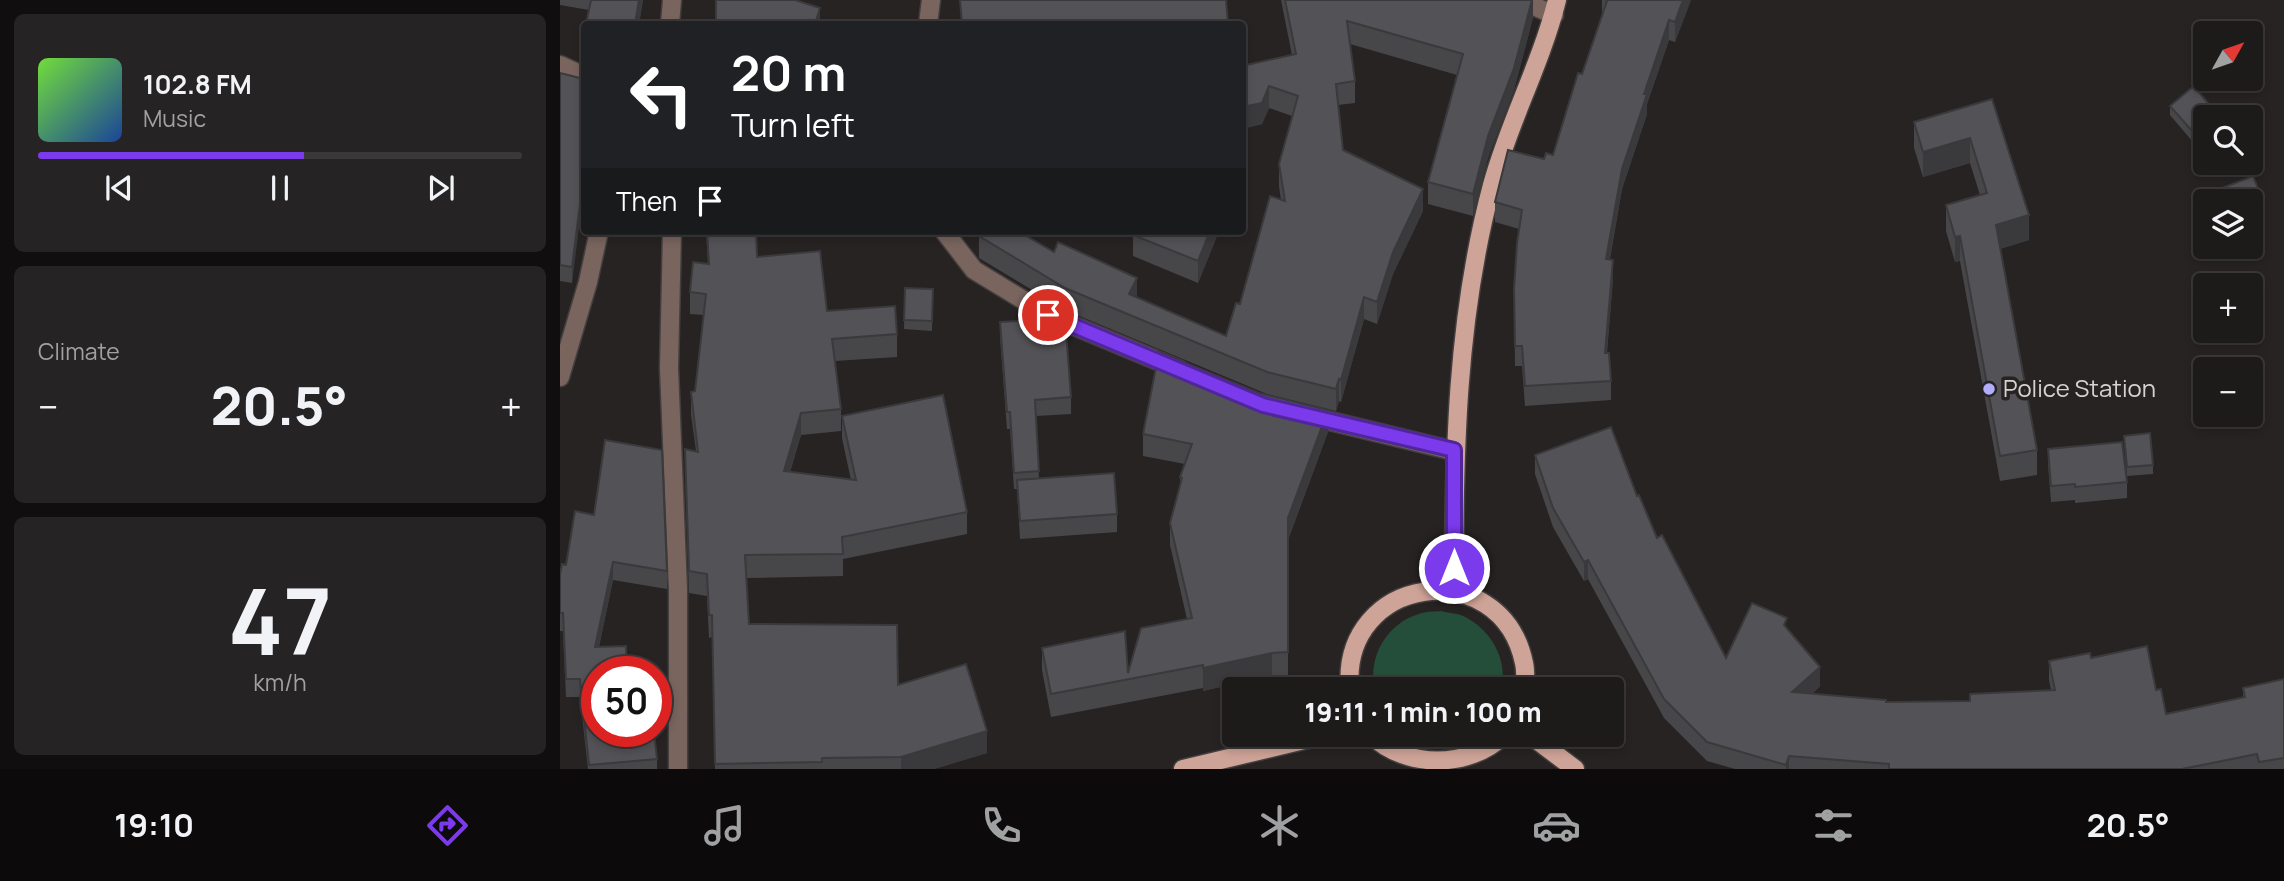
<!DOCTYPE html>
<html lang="en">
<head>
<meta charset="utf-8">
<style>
	:root { --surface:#1d1a1a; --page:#252323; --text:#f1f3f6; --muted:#a0a1a2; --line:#3b3839; --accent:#7c3aed }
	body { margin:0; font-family:Manrope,sans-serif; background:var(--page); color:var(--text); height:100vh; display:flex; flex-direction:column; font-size:26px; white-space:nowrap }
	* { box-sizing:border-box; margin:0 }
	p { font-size:23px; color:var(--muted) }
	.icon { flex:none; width:38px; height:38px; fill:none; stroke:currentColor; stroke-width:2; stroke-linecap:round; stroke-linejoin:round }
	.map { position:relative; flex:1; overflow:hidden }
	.side { display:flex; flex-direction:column; gap:14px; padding:14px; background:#100e0e; width:560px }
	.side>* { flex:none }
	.top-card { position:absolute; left:21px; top:21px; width:665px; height:214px; border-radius:7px; box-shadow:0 4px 10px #0003,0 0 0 2px var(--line); background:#202124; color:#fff; overflow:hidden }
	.needle { width:46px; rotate:50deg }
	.controls { position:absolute; left:1633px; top:21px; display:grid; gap:14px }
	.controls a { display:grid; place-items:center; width:70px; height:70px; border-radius:7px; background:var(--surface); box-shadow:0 4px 10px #0003,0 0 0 2px var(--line); font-size:35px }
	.speed { position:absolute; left:21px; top:656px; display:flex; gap:14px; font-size:35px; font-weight:700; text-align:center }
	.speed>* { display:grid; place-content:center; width:91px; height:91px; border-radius:50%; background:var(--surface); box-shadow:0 4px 10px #0003,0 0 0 2px var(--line); line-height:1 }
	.speed .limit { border:10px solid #d22; background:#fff; color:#111 }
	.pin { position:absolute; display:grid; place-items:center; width:60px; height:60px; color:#fff; margin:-30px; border:4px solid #fff; border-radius:50%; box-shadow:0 2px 7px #0007 }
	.me { position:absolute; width:77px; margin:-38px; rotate:0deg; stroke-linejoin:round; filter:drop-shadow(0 0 5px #0008) }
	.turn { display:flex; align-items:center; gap:24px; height:147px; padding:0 35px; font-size:32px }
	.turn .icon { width:91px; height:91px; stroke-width:2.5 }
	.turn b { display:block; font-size:49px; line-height:60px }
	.then { display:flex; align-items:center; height:66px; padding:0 35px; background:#0003; gap:14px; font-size:26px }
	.big { font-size:52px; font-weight:800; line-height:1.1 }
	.side .tile { flex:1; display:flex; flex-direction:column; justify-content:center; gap:10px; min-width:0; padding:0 24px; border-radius:10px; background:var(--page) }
	.side .dial { align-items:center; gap:0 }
	.dial b { font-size:91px; line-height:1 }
	.song { display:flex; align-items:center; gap:21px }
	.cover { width:84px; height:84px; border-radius:10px; background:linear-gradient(135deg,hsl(100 70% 55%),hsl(220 70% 35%)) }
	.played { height:7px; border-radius:4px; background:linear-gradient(90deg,var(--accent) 55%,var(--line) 55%) }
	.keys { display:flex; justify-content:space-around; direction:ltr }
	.heat { display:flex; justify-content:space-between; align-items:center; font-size:38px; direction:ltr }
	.trip { position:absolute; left:662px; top:677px; width:402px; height:70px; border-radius:7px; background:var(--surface); box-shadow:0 4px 10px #0003,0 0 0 2px var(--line); font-weight:800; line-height:70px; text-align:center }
	.dock { display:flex; height:112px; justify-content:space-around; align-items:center; background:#0c0a0a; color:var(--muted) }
	.dock .icon { width:49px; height:49px }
	.dock .current { color:var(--accent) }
	.dock b { font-size:32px; color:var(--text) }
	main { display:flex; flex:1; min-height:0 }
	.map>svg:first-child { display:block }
</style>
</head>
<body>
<main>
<section class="side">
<div class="tile">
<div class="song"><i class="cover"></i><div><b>102.8 FM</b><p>Music</p></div></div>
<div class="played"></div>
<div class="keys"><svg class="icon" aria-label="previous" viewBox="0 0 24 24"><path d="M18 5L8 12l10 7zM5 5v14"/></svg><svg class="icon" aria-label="pause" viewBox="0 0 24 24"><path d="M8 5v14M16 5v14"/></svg><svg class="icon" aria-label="next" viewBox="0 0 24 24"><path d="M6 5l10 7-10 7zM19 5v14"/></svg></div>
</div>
<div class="tile"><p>Climate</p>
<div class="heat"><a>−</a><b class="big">20.5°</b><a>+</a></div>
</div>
<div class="tile dial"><b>47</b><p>km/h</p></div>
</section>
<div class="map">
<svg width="1724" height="769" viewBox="0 0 1724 769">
	<rect width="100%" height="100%" fill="#272322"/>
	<!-- green -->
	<g fill="#254e3a">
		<path d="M881,611C888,613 897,613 903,616C930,628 949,660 941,689H815C807,658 827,623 859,614C866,611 874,612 881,611Z"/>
		<path d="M851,735H904C885,742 870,741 851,735Z"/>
	</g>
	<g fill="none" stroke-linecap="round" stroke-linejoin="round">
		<!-- minor casing -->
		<g stroke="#433f3e" stroke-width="21">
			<g id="minor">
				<polyline points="960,0 994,15"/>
				<polyline points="110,24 112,0"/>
				<polyline points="368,24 371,0"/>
				<polyline points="0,65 24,76"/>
				<polyline points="112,231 109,368 118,590 118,769"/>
				<polyline points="384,231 414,270 488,315 620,370"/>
				<polyline points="0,377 28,282 39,231"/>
				<polyline points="745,415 894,451"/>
			</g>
		</g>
		<!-- major casing -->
		<g stroke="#433f3e" stroke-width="21">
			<g id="major">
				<path d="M894,592C894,455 896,319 932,185C949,122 981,64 997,0"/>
				<path d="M790,690C779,575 941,552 964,663C966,671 965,681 965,690"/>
				<path d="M811,735C846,769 909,769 944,735"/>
				<polyline points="970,735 1015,769"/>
				<polyline points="623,769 765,735"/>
			</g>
		</g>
		<!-- minor -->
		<use href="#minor" stroke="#79645e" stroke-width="18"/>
		<!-- major -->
		<use href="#major" stroke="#cfa498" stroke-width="18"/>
	</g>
	<!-- wall -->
	<g fill="#47474a">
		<polygon points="0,0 83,0 79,24 26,24 29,10 0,5"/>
		<polygon points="721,0 973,0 973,18 954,90 928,158 913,216 868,204 868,182 897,75 790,44 795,81 795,103 778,105 783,150 863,211 833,274 817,324 804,319 781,402 779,401 776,411 707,394 505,310 419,258 419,236 577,298 666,336 721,200 719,186 719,164 732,116 709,108 702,124 682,129 682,66 732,55"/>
		<polygon points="1042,0 1131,0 1115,42 1109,40 1087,104 1087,114 1062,189 1050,259 1053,279 1047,353 1051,381 1051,400 965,406 962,366 955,366 954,289 959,229 935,222 935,202 984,159 993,155 1042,17"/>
		<polygon points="0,73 24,79 12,283 0,281"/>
		<polygon points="1432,99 1469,240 1440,249 1477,450 1477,475 1440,481 1400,261 1395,262 1386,231 1386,205 1420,195 1410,163 1363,177 1354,148 1354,122"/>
		<polygon points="1610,106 1656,117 1645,117 1645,131 1633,142 1610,115"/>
		<polygon points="1693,176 1703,201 1703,210 1690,215 1690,201 1664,201 1662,197 1662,188"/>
		<polygon points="146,231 196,231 197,257 267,311 337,334 337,357 275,361 281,409 281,431 241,435 230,472 291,480 282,438 282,416 407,512 407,534 283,559 283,576 186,578 189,624 338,685 427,753 374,769 155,769 152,637 149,638 147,596 129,593 125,472 125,449 136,451 131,414 131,392 135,391 144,315 130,314 130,292 148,264"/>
		<polygon points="659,231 638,283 573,256 573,235"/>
		<polygon points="345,288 373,298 372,331 344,329"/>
		<polygon points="440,322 511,397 511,414 476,416 479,478 557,514 557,532 460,539 457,489 454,489 450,429 447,429 440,338"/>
		<polygon points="768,432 728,540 728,675 712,675 643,691 643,688 491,717 482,670 482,648 568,673 627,619 610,545 610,523 620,485 620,477 625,464 583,456 583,434"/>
		<polygon points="1564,436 1593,465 1593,474 1567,476"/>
		<polygon points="1488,449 1567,482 1567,498 1515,503 1515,500 1491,502 1488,464"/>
		<polygon points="975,455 1077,496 1097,538 1166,658 1227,628 1260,686 1252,694 1326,702 1410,701 1491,690 1489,680 1489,661 1531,658 1596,690 1606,714 1683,698 1683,688 1724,679 1724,769 1175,769 1147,761 1104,718 1028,579 1024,581 993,527 975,474"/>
		<polygon points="34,515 107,571 107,589 53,580 39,647 37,672 97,759 97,769 28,769 20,697 6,697 3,631 0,631 0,575"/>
	</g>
	<!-- shaded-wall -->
	<g fill="#3a393c">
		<polygon points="79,0 83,0 79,24 75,24"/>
		<polygon points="972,0 973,0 973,18 954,90 928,158 913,216 913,194 928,136"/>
		<polygon points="1123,0 1131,0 1115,42 1115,22"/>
		<polygon points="260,8 260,24 255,24"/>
		<polygon points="1109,20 1109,40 1087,104 1087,114 1062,189 1046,279 1046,259 1062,169 1084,94"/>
		<polygon points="709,86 709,108 702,124 682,129 682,107"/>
		<polygon points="1645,122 1645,131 1633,142 1633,132"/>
		<polygon points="1410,138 1410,163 1363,177 1363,152"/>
		<polygon points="24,173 24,189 12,283 12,267"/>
		<polygon points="863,189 863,211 833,274 817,324 817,302 833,252"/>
		<polygon points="1703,201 1703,210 1690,215 1690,205"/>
		<polygon points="1469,215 1469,240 1436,250 1436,225"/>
		<polygon points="650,231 659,231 638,283 638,261"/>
		<polygon points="1400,236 1400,261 1395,262 1395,237"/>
		<polygon points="1053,260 1053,279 1045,373 1045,353"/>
		<polygon points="577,278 577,300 569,316 569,294"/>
		<polygon points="804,297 804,319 781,402 781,380"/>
		<polygon points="779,379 779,401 776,411 776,389"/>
		<polygon points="768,410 768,432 728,540 728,518"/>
		<polygon points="241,413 241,435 224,493 224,471"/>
		<polygon points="1028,560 1028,579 1024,581 1024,562"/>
		<polygon points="53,562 53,580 35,665 35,647"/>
		<polygon points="712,653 712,675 643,691 643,668"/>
		<polygon points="1260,667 1260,686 1232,711 1232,692"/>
		<polygon points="427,731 427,753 374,769 341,769 341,757"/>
		<polygon points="1229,756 1229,769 1226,769 1226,765"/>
	</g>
	<!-- building -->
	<g fill="#535256" stroke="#3a393c" stroke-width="2">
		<polygon points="31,0 79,0 75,24 26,24"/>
		<polygon points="156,0 235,0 260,8 255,24 156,24"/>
		<polygon points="400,0 666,0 668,24 402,24"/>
		<polygon points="725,0 972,0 954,68 928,136 913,194 868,182 903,54 787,21 795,81 776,84 783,150 863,189 833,252 817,302 804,297 781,380 779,379 776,389 707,372 505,288 419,236 422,231 458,231 494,252 498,242 577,278 569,294 666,336 676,303 680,304 710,196 725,201 719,164 738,96 709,86 702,103 682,107 682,66 736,54"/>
		<polygon points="1045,0 1123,0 1115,22 1109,20 1084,94 1087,94 1062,169 1046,259 1053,260 1045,353 1049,353 1051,381 965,386 962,346 955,346 954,289 957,243 962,210 935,202 948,150 984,159 986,153 993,155 1018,73 1022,74 1047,1"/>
		<polygon points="0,73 24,79 24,173 12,267 0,265"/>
		<polygon points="1634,86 1656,113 1650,117 1645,117 1645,122 1633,132 1610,106"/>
		<polygon points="1432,99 1469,215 1436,225 1477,450 1440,456 1400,236 1395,237 1386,205 1427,193 1410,138 1363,152 1354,122"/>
		<polygon points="1693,176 1703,201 1690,205 1690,201 1668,201 1662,188"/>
		<polygon points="147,231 196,231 197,257 260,251 267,311 335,306 337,334 272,339 281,409 241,413 224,471 296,480 282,416 383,395 407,512 282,537 283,554 185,555 189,624 337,625 338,685 406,664 427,731 341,757 262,758 262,762 155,764 152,615 149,615 147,574 129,571 125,449 138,452 131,392 135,391 146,294 130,292 133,262 149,264"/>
		<polygon points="575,231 650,231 638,261 573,235"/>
		<polygon points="345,288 373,289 372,321 344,320"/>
		<polygon points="505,318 511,397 475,400 479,471 454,473 450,412 447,412 440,322"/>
		<polygon points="599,352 699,393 768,410 728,518 728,652 712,653 643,668 643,665 491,694 482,648 565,631 568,673 581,628 632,618 610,523 622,478 620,477 632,444 583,434"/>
		<polygon points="1051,427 1077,496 1079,495 1097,538 1102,535 1166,658 1192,603 1227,618 1224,625 1260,667 1232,692 1326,700 1326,702 1410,701 1410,694 1495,690 1489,661 1530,653 1531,658 1587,646 1596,690 1601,689 1606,714 1685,697 1683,688 1724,679 1724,758 1699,762 1697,754 1622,769 1329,769 1329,764 1229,756 1226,765 1147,742 1104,699 1028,560 1024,562 993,508 975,455"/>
		<polygon points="1590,433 1593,465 1567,467 1564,436"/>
		<polygon points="45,440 102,450 107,571 53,562 35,647 66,646 67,672 37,672 37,732 94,732 97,759 29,765 20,679 6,679 3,613 0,613 0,575 2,564 6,565 15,511 34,515"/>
		<polygon points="1562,442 1567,482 1515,487 1515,484 1491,486 1488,449"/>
		<polygon points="554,473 557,514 460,521 457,480"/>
	</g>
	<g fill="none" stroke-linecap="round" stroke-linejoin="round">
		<!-- route casing -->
		<g stroke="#51269a" stroke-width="18">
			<polyline id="route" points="488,315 703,405 894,450 894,568"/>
		</g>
		<!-- route -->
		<use href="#route" stroke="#7c3aed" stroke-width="12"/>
	</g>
	<!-- markers -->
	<circle fill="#b1adfa" stroke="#272322" stroke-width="2.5" cx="1429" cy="389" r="7"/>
	<g text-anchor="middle" stroke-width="7" stroke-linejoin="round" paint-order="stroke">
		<!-- poi labels -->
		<g font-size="24" fill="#d5d2d1" stroke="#272322" text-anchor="start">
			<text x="1443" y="397">Police Station</text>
		</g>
	</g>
</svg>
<div class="controls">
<a><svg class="needle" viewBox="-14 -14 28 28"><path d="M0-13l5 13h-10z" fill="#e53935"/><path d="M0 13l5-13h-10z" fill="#a0a1a2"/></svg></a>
<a><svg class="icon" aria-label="search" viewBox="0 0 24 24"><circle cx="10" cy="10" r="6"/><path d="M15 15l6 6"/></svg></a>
<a><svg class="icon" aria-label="layers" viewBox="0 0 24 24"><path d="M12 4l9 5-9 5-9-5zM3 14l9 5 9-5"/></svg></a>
<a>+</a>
<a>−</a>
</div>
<div class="speed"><div class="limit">50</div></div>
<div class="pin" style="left:488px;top:315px;background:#d93025"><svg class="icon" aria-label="arrive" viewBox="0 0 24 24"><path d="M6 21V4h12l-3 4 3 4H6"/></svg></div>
<svg class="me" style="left:894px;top:568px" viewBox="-20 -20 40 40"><circle r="17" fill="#7c3aed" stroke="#fff" stroke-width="3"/><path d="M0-11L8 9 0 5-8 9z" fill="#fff"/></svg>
<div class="trip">19:11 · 1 min · 100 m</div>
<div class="top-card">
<div class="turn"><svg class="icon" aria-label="left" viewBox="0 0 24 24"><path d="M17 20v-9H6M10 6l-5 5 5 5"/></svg><div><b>20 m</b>Turn left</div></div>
<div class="then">Then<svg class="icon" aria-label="arrive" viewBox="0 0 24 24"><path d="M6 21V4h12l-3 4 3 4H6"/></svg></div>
</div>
</div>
</main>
<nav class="dock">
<b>19:10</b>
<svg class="icon current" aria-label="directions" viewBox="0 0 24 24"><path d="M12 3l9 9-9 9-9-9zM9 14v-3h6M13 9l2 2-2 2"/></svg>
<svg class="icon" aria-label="music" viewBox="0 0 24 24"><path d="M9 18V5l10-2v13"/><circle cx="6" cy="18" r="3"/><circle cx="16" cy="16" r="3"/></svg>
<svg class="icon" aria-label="phone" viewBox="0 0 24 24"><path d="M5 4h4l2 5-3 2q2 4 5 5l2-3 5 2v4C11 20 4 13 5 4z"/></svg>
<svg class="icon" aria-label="climate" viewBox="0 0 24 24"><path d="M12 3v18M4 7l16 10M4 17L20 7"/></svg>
<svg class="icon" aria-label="car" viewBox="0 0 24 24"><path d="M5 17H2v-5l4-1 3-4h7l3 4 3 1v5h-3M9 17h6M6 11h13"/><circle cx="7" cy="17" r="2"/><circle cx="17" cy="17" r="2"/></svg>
<svg class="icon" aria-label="filters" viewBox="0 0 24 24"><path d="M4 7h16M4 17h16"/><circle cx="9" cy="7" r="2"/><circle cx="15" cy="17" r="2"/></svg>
<b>20.5°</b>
</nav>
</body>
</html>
